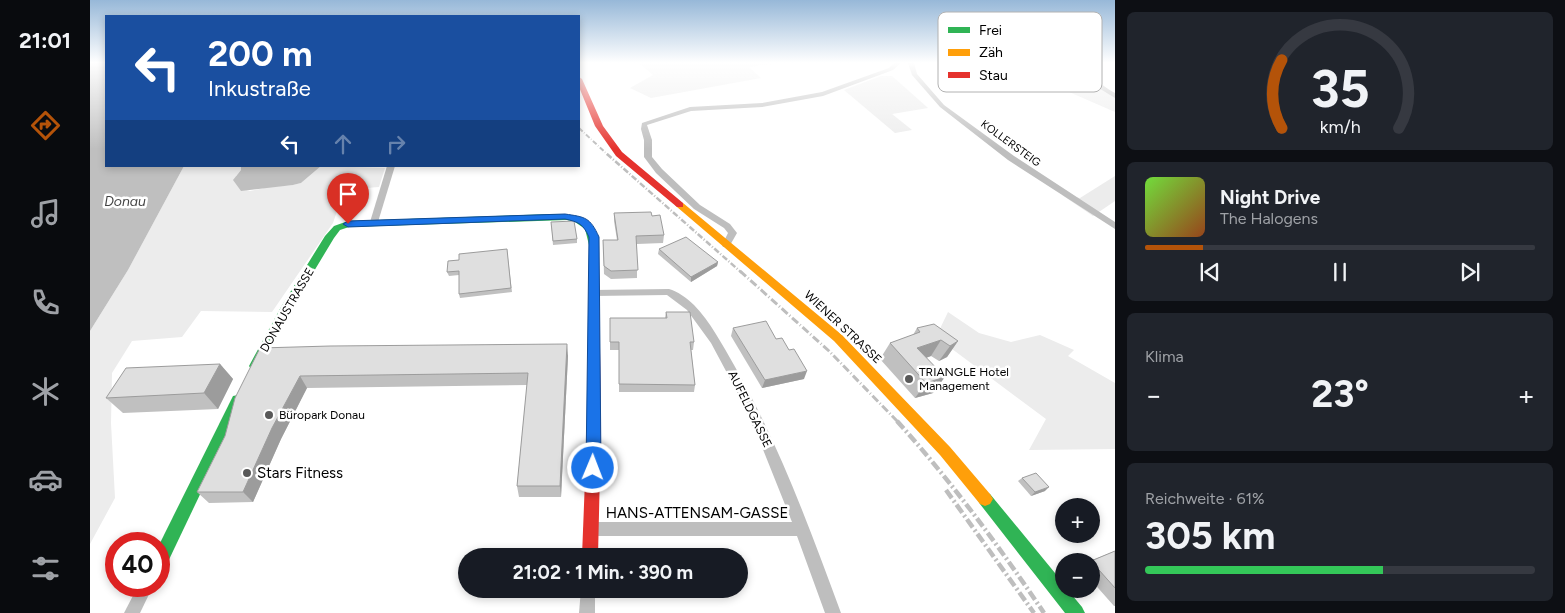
<!DOCTYPE html>
<html lang="de">
<head>
<meta charset="utf-8">
<style>
	:root { --surface:#171b24; --page:#20242c; --text:#f1f3f6; --muted:#9ea1a6; --line:#363941; --accent:#b45309 }
	body { margin:0; font-family:Figtree,sans-serif; background:var(--page); color:var(--text); height:100vh; display:flex; flex-direction:column; font-size:19px; white-space:nowrap }
	* { box-sizing:border-box; margin:0 }
	p { font-size:16px; color:var(--muted) }
	.icon { flex:none; width:28px; height:28px; fill:none; stroke:currentColor; stroke-width:2; stroke-linecap:round; stroke-linejoin:round }
	.map { position:relative; flex:1; overflow:hidden }
	.sheet { display:flex; flex-direction:column; gap:12px; padding:12px; background:#0d0f14; width:450px }
	.sheet>* { flex:none }
	.banner { position:absolute; left:15px; top:15px; width:475px; height:152px; border-radius:0px; box-shadow:0 2px 8px #0003; background:#1a4fa0; color:#fff; overflow:hidden }
	.fabs { position:absolute; left:965px; top:498px; display:grid; gap:10px }
	.fabs a { display:grid; place-items:center; width:45px; height:45px; border-radius:50%; background:var(--surface); box-shadow:0 2px 8px #0003; font-size:25px }
	.speed { position:absolute; left:15px; top:532px; display:flex; gap:10px; font-size:25px; font-weight:700; text-align:center }
	.speed>* { display:grid; place-content:center; width:65px; height:65px; border-radius:50%; background:var(--surface); box-shadow:0 2px 8px #0003; line-height:1 }
	.speed .limit { border:8px solid #d22; background:#fff; color:#111 }
	.pin { position:absolute; display:grid; place-items:center; width:42px; height:42px; color:#fff; margin:-51px -21px; border-radius:50% 50% 50% 0; rotate:-45deg; box-shadow:0 0 5px #0007 }
	.pin .icon { rotate:45deg }
	.me { position:absolute; width:55px; margin:-28px; rotate:1deg; stroke-linejoin:round; filter:drop-shadow(0 0 4px #0008) }
	.turn { display:flex; align-items:center; gap:18px; height:105px; padding:0 20px; font-size:22px }
	.turn .icon { width:65px; height:65px; stroke-width:2.5 }
	.turn b { display:block; font-size:35px; line-height:42px }
	.lanes { display:flex; align-items:center; height:48px; padding:0 20px; background:#0003; justify-content:center; gap:25px; direction:ltr }
	.lanes .off { opacity:.35 }
	.big { font-size:38px; font-weight:700; line-height:1.1 }
	.sheet .tile { flex:1; display:flex; flex-direction:column; justify-content:center; gap:8px; min-width:0; padding:0 18px; border-radius:8px; background:var(--page) }
	.sheet .dial { align-items:center; gap:0 }
	.dial svg { height:130px; overflow:visible; fill:none; stroke:var(--line); stroke-width:7; stroke-linecap:round; text-anchor:middle }
	.dial text { fill:var(--text); stroke:none }
	.song { display:flex; align-items:center; gap:15px }
	.cover { width:60px; height:60px; border-radius:8px; background:linear-gradient(135deg,hsl(100 70% 55%),hsl(20 70% 35%)) }
	.played { height:5px; border-radius:2px; background:linear-gradient(90deg,var(--accent) 15%,var(--line) 15%) }
	.keys { display:flex; justify-content:space-around; direction:ltr }
	.heat { display:flex; justify-content:space-between; align-items:center; font-size:28px; direction:ltr }
	.charge { height:8px; border-radius:4px; background:linear-gradient(90deg,#34c759 61%,var(--line) 0) }
	.trip { position:absolute; left:368px; top:548px; width:290px; height:50px; border-radius:25px; background:var(--surface); box-shadow:0 2px 8px #0003; font-weight:700; line-height:50px; text-align:center }
	main { display:flex; flex:1; min-height:0 }
	.dock { display:flex; flex-direction:column; width:90px; justify-content:space-around; align-items:center; background:#090b0e; color:var(--muted) }
	.dock .icon { width:35px; height:35px }
	.dock .selected { color:var(--accent) }
	.dock b { font-size:22px; color:var(--text) }
	.map>svg:first-child { display:block }
</style>
</head>
<body>
<main>
<nav class="dock">
<b>21:01</b>
<svg class="icon selected" aria-label="directions" viewBox="0 0 24 24"><path d="M12 3l9 9-9 9-9-9zM9 14v-3h6M13 9l2 2-2 2"/></svg>
<svg class="icon" aria-label="music" viewBox="0 0 24 24"><path d="M9 18V5l10-2v13"/><circle cx="6" cy="18" r="3"/><circle cx="16" cy="16" r="3"/></svg>
<svg class="icon" aria-label="phone" viewBox="0 0 24 24"><path d="M5 4h4l2 5-3 2q2 4 5 5l2-3 5 2v4C11 20 4 13 5 4z"/></svg>
<svg class="icon" aria-label="climate" viewBox="0 0 24 24"><path d="M12 3v18M4 7l16 10M4 17L20 7"/></svg>
<svg class="icon" aria-label="car" viewBox="0 0 24 24"><path d="M5 17H2v-5l4-1 3-4h7l3 4 3 1v5h-3M9 17h6M6 11h13"/><circle cx="7" cy="17" r="2"/><circle cx="17" cy="17" r="2"/></svg>
<svg class="icon" aria-label="filters" viewBox="0 0 24 24"><path d="M4 7h16M4 17h16"/><circle cx="9" cy="7" r="2"/><circle cx="15" cy="17" r="2"/></svg>
</nav>
<div class="map">
<svg width="1025" height="613" viewBox="0 0 1025 613">
	<rect width="100%" height="100%" fill="#fff"/>
	<!-- green -->
	<g fill="#ececec">
		<polygon points="549,63 689,63 659,67 671,78 561,98 540,88 563,75"/>
		<polygon points="889,63 968,63 986,70 1025,95 1025,112 947,78 961,72 943,65 922,63 910,72 888,64"/>
		<polygon points="791,76 802,76 838,108 802,114 822,130 805,133 754,90"/>
		<polygon points="94,166 151,166 151,170 146,176 149,188 160,191 179,187 203,185 211,183 231,166 295,168 289,187 276,188 274,194 252,196 243,223 182,312 111,311 92,337 42,341 22,373 21,423 25,498 0,544 0,331 38,270"/>
		<polygon points="1025,176 1025,201 1003,216 972,195 990,198"/>
		<polygon points="858,312 889,333 921,342 950,335 984,350 978,356 1025,383 1025,449 939,450 956,419 846,337"/>
	</g>
	<!-- water -->
	<g fill="#bfbfbf">
		<polygon points="0,63 16,63 16,166 94,166 38,270 0,331"/>
		<polygon points="151,166 231,166 211,183 203,185 151,191 143,180 151,170"/>
	</g>
	<g fill="none" stroke-linecap="round" stroke-linejoin="round">
		<!-- street -->
		<g fill="#bebebe" fill-rule="evenodd">
			<polygon points="804,63 811,63 803,70 733,96 672,107 601,111 557,125 562,140 562,157 572,169 610,205 640,224 647,233 639,247 633,247 632,245 638,233 634,228 604,209 566,173 554,157 554,140 551,129 552,123 600,107 672,103 732,92 799,68"/>
			<polygon points="818,63 824,63 827,74 854,105 924,156 1025,222 1025,229 918,160 850,107 822,75"/>
			<path d="M968,63C986,63 1009,84 1025,93V98Z"/>
			<polygon points="297,166 305,166 288,222 284,225 280,222"/>
			<path d="M579,289C587,291 598,299 604,305C620,321 633,346 644,365C689,444 720,529 751,613H735L707,536H500L495,534L493,529L495,524L500,522H702L668,437L644,386L621,343L597,310L577,295L503,296L498,293L503,290Z"/>
			<polygon points="48,586 63,586 50,613 34,613"/>
			<polygon points="491,589 505,589 505,613 489,613"/>
		</g>
		<!-- fast -->
		<g fill="#30b455" fill-rule="evenodd">
			<path d="M463,214C507,215 509,228 509,268L508,270H500L499,268V245L495,229L485,222L477,220L259,227L250,230L244,238L200,311L169,369L165,371L161,369L159,366L191,307L235,236L244,226L258,221Z"/>
			<polygon points="148,395 153,396 155,400 75,568 69,570 69,545 143,396"/>
			<polygon points="895,492 900,494 974,584 974,589 977,589 992,607 995,613 975,613 890,504 887,499 890,494"/>
		</g>
		<!-- slow -->
		<polygon fill="#ff9f0a" fill-rule="evenodd" points="590,202 593,203 752,335 860,447 900,494 903,499 900,504 895,506 890,504 850,455 744,341 587,207 585,205"/>
		<!-- jam -->
		<g fill="#e5322d" fill-rule="evenodd">
			<polygon points="489,77 492,79 513,126 532,152 593,203 593,207 587,207 526,156 505,126 489,87"/>
			<polygon points="504,264 509,268 511,429 508,556 492,556 497,429 499,268"/>
		</g>
		<!-- rail-far3 -->
		<polyline stroke="#bebebe" stroke-width="2" stroke-dasharray="5 2 0.5 2" stroke-linecap="butt" points="489,128 518,155"/>
		<!-- rail-far2 -->
		<polyline stroke="#bebebe" stroke-width="2.5" stroke-dasharray="6 2 1 2" stroke-linecap="butt" points="517,154 652,273"/>
		<!-- rail-far1 -->
		<polyline stroke="#bebebe" stroke-width="3" stroke-dasharray="8 2.5 1 2.5" stroke-linecap="butt" points="650,271 739,351 808,422"/>
		<!-- rail -->
		<g stroke="#bebebe" stroke-width="4.5" stroke-dasharray="10 3 2 3" stroke-linecap="butt">
			<path d="M807,421C861,481 909,546 954,613"/>
			<polyline points="856,490 944,613"/>
		</g>
	</g>
	<!-- wall -->
	<g fill="#c0c0c0">
		<polygon points="524,213 562,216 574,235 573,243 547,244 547,278 521,279 514,274 513,240 527,240 524,221"/>
		<polygon points="461,222 487,239 487,243 463,245"/>
		<polygon points="417,249 422,292 370,298 369,294 369,275 359,276 357,272 369,260"/>
		<polygon points="569,249 628,262 627,266 601,282 568,254"/>
		<polygon points="576,312 604,342 603,350 601,350 605,385 604,392 529,392 529,350 520,350 520,318 575,318"/>
		<polygon points="643,328 714,379 672,388 641,336"/>
		<polygon points="827,328 868,341 857,357 849,361 841,356 836,358 843,393 825,398 790,359 800,343 823,335"/>
		<polygon points="170,348 478,356 471,497 429,497 427,486 437,385 217,388 191,439 163,502 119,503 107,492 135,436"/>
		<polygon points="130,364 143,379 128,409 33,413 16,398"/>
		<polygon points="932,478 955,491 941,496 928,481"/>
		<polygon points="1025,551 1025,606 1024,606 1001,580 1001,561 1000,561"/>
	</g>
	<!-- shaded-wall -->
	<g fill="#9c9c9c">
		<polygon points="628,262 627,266 601,282 601,277"/>
		<polygon points="851,340 841,356 819,364 827,348"/>
		<polygon points="868,341 857,357 849,361 860,346"/>
		<polygon points="477,344 478,356 471,497 470,486"/>
		<polygon points="130,364 143,379 128,409 114,393"/>
		<polygon points="717,371 714,379 672,388 675,380"/>
		<polygon points="210,376 217,388 191,439 163,502 153,492 182,428"/>
		<polygon points="855,377 843,393 825,398 836,383"/>
		<polygon points="959,487 955,491 941,496 945,492"/>
	</g>
	<!-- building -->
	<g fill="#dfdfdf" stroke="#9c9c9c">
		<polygon points="561,212 562,216 570,215 574,235 546,236 548,270 521,271 514,266 513,240 528,240 524,213"/>
		<polygon points="484,221 487,239 463,241 461,222"/>
		<polygon points="596,237 628,262 601,277 569,249"/>
		<polygon points="417,249 421,288 369,294 369,271 357,272 358,261 369,260 369,254"/>
		<polygon points="576,312 600,312 604,342 600,342 605,385 529,384 529,342 520,342 520,318 577,318"/>
		<polygon points="676,321 686,339 692,338 699,350 704,349 717,371 675,380 643,328"/>
		<polygon points="844,324 868,341 860,346 851,340 827,348 855,377 836,383 800,343 830,332 827,328"/>
		<polygon points="477,344 470,486 427,486 438,373 210,376 182,428 153,492 107,492 135,436 145,398 170,348 240,346"/>
		<polygon points="130,364 114,393 16,398 36,368"/>
		<polygon points="946,473 959,487 945,492 932,478"/>
		<polygon points="1025,551 1025,588 1001,561"/>
	</g>
	<!-- sky -->
	<linearGradient id="sky" x2="0" y2="1"><stop stop-color="#97b8d8"/><stop offset="0.42" stop-color="#fff"/><stop offset="1" stop-color="#fff" stop-opacity="0"/></linearGradient>
	<rect width="1025" height="149" fill="url(#sky)"/>
	<!-- route -->
	<path fill="#1a73e8" stroke="#114b97" d="M475,214C495,217 500,217 509,237L511,468L509,473L503,475L498,473L496,468L499,237C493,224 489,222 475,219L258,227L253,224L258,221Z"/>
	<!-- markers -->
	<g fill="#595959" stroke="#fff" stroke-width="2">
		<circle cx="819" cy="379" r="5"/>
		<circle cx="179" cy="415" r="5"/>
		<circle cx="157" cy="473" r="5"/>
	</g>
	<g text-anchor="middle" stroke-width="5" stroke-linejoin="round" paint-order="stroke">
		<!-- far-street labels -->
		<g font-size="11" fill="#000" stroke="#fff">
			<text transform="translate(921 143) rotate(36)" y="4">KOLLERSTEIG</text>
		</g>
		<!-- street labels -->
		<g font-size="12" fill="#000" stroke="#fff">
			<text transform="translate(197 310) rotate(-60)" y="4">DONAUSTRASSE</text>
			<text transform="translate(753 327) rotate(43)" y="4">WIENER STRASSE</text>
			<text transform="translate(660 409) rotate(64)" y="4">AUFELDGASSE</text>
		</g>
		<!-- poi labels -->
		<g font-size="12" fill="#000" stroke="#fff" text-anchor="start">
			<text x="829" y="376">TRIANGLE Hotel<tspan x="829" dy="14">Management</tspan></text>
			<text x="189" y="419">Büropark Donau</text>
		</g>
		<!-- water labels -->
		<g font-size="14" font-style="italic" fill="#444" stroke="#fff">
			<text x="35" y="206">Donau</text>
		</g>
		<!-- near-poi labels -->
		<g font-size="15" fill="#000" stroke="#fff" text-anchor="start">
			<text x="167" y="478">Stars Fitness</text>
		</g>
		<!-- near-street labels -->
		<g font-size="15" fill="#000" stroke="#fff">
			<text x="607" y="518">HANS-ATTENSAM-GASSE</text>
		</g>
	</g>
	<!-- legend -->
	<rect x="848" y="12" width="164" height="80" rx="8" fill="#fff" stroke="#b2b2b2" stroke-width="1"/>
	<rect x="858" y="27" width="22" height="6" fill="#30b455"/>
	<rect x="858" y="49" width="22" height="7" fill="#ff9f0a"/>
	<rect x="858" y="72" width="22" height="6" fill="#e5322d"/>
	<g font-size="14" fill="#000">
		<text x="889" y="35">Frei</text>
		<text x="889" y="57">Zäh</text>
		<text x="889" y="80">Stau</text>
	</g>
</svg>
<div class="fabs">
<a>+</a>
<a>−</a>
</div>
<div class="speed"><div class="limit">40</div></div>
<div class="pin" style="left:258px;top:224px;background:#d93025"><svg class="icon" aria-label="arrive" viewBox="0 0 24 24"><path d="M6 21V4h12l-3 4 3 4H6"/></svg></div>
<svg class="me" style="left:503px;top:468px" viewBox="-20 -20 40 40"><circle r="17" fill="#1a73e8" stroke="#fff" stroke-width="3"/><path d="M0-11L8 9 0 5-8 9z" fill="#fff"/></svg>
<div class="trip">21:02 · 1 Min. · 390 m</div>
<div class="banner">
<div class="turn"><svg class="icon" aria-label="left" viewBox="0 0 24 24"><path d="M17 20v-9H6M10 6l-5 5 5 5"/></svg><div><b>200 m</b>Inkustraße</div></div>
<div class="lanes"><svg class="icon" aria-label="left" viewBox="0 0 24 24"><path d="M17 20v-9H6M10 6l-5 5 5 5"/></svg><svg class="icon off" aria-label="ahead" viewBox="0 0 24 24"><path d="M12 20V5M6 11l6-6 6 6"/></svg><svg class="icon off" aria-label="right" viewBox="0 0 24 24"><path d="M7 20v-9h11M14 6l5 5-5 5"/></svg></div>
</div>
</div>
<section class="sheet">
<div class="tile dial"><svg viewBox="0 0 100 80">
<path d="M14 69A42 42 0 1 1 86 69"/>
<path d="M14 69A42 42 0 0 1 14 27" stroke="#b45309"/>
<text x="50" y="56" font-size="32" font-weight="700">35</text>
<text x="50" y="72" font-size="11">km/h</text>
</svg></div>
<div class="tile">
<div class="song"><i class="cover"></i><div><b>Night Drive</b><p>The Halogens</p></div></div>
<div class="played"></div>
<div class="keys"><svg class="icon" aria-label="previous" viewBox="0 0 24 24"><path d="M18 5L8 12l10 7zM5 5v14"/></svg><svg class="icon" aria-label="pause" viewBox="0 0 24 24"><path d="M8 5v14M16 5v14"/></svg><svg class="icon" aria-label="next" viewBox="0 0 24 24"><path d="M6 5l10 7-10 7zM19 5v14"/></svg></div>
</div>
<div class="tile"><p>Klima</p>
<div class="heat"><a>−</a><b class="big">23°</b><a>+</a></div>
</div>
<div class="tile"><p>Reichweite · 61%</p><b class="big">305 km</b><div class="charge"></div></div>
</section>
</main>
</body>
</html>
